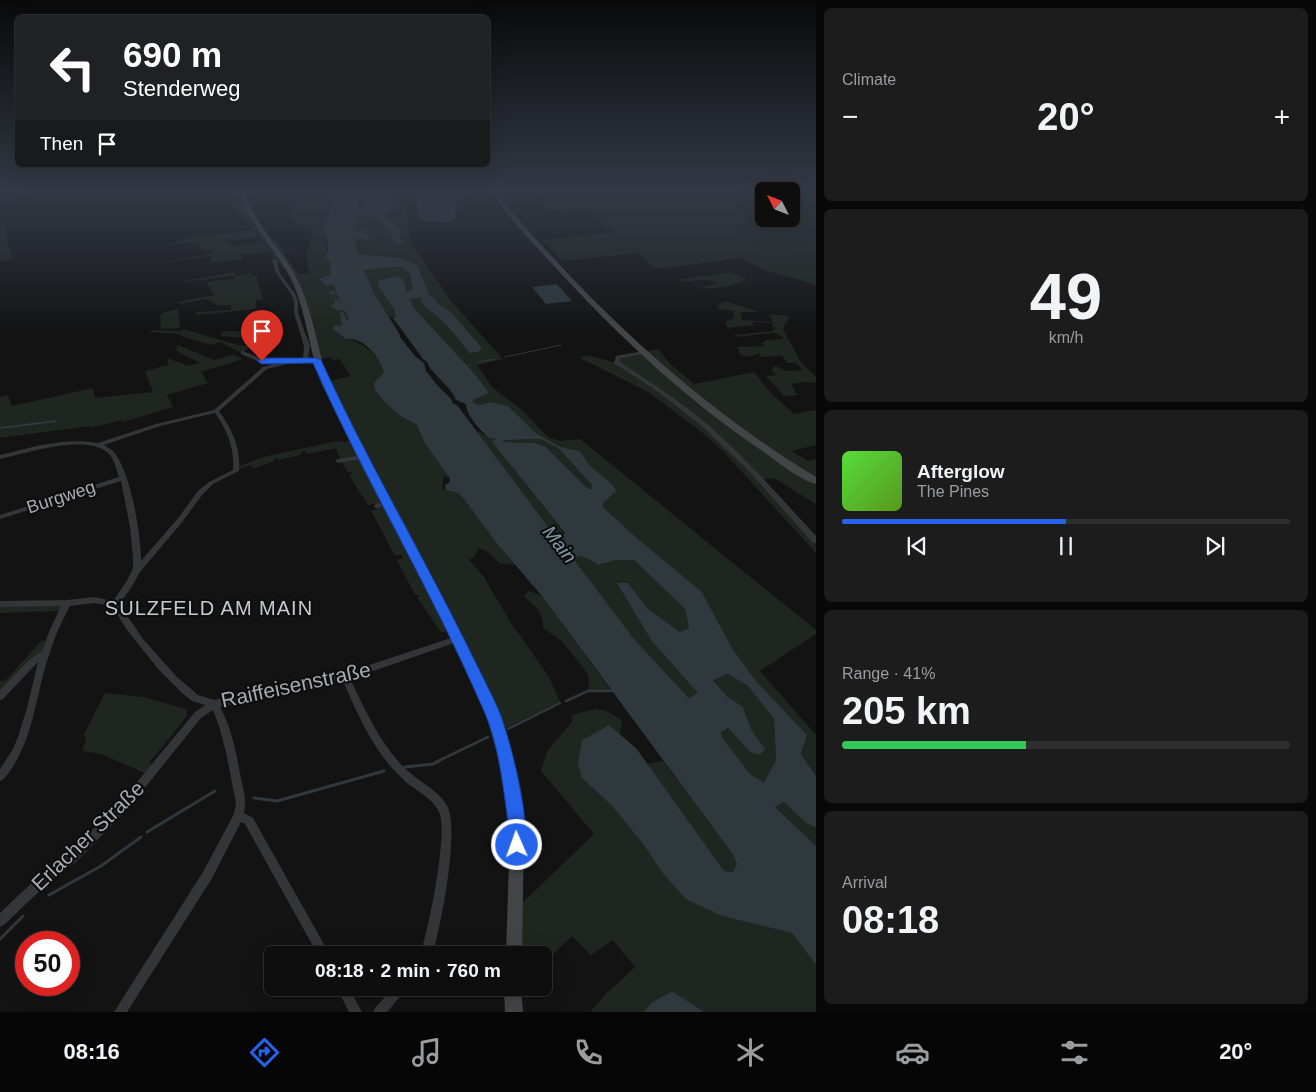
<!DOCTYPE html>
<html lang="en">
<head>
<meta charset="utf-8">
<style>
	:root { --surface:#0e0e0f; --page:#1c1c1d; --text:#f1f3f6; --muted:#9b9c9e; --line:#2e2e2f; --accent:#2563eb }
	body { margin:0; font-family:Arial,sans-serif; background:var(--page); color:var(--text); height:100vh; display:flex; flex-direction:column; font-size:19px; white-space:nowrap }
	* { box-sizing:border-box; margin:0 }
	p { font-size:16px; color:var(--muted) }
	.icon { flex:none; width:28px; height:28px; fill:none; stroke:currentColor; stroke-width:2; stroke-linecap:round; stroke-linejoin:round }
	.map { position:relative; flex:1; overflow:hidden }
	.sheet { display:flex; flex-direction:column; gap:8px; padding:8px; background:#080808; width:500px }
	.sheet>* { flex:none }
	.banner { position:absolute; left:15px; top:15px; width:475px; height:152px; border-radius:8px; box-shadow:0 5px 20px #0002,0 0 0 1px var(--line); background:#202124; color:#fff; overflow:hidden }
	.needle { width:32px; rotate:312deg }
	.tools { position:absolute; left:755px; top:182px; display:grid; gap:10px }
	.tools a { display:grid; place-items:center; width:45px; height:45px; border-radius:8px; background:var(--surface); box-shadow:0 5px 20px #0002,0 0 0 1px var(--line); font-size:25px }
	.speed { position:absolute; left:15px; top:931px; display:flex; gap:10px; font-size:25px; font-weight:700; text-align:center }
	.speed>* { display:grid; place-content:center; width:65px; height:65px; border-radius:50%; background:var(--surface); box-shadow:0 5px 20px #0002,0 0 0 1px var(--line); line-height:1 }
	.speed .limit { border:8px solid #d22; background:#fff; color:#111 }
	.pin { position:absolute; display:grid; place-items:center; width:42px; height:42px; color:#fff; margin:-51px -21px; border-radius:50% 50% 50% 0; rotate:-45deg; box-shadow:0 0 5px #0007 }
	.pin .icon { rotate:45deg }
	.me { position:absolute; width:55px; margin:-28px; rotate:358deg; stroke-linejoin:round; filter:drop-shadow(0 0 4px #0008) }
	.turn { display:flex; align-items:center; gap:18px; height:105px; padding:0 25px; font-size:22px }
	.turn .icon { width:65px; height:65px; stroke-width:2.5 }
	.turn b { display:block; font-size:35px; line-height:42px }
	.then { display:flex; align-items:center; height:48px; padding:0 25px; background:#0003; gap:10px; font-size:19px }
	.big { font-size:38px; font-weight:700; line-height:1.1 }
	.sheet .widget { flex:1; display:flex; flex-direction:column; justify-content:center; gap:8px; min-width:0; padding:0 18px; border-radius:8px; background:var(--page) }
	.sheet .dial { align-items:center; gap:0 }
	.dial b { font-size:65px; line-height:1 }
	.song { display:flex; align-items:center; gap:15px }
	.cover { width:60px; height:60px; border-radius:8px; background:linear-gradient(135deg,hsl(110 70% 55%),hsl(90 70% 35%)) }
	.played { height:5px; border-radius:2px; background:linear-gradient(90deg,var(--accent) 50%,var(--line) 50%) }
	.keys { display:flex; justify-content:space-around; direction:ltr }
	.heat { display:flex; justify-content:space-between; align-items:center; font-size:28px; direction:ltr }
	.charge { height:8px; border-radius:4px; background:linear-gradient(90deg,#34c759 41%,var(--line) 0) }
	.trip { position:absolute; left:264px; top:946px; width:288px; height:50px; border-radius:8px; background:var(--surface); box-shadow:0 5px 20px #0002,0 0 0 1px var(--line); font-weight:700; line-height:50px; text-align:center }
	.dock { display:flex; height:80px; justify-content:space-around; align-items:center; background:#060606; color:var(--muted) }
	.dock .icon { width:35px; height:35px }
	.dock .selected { color:var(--accent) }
	.dock b { font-size:22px; color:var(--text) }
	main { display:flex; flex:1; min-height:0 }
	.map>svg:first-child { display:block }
</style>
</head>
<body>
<main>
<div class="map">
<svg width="816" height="1012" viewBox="0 0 816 1012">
	<rect width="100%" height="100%" fill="#131314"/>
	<!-- green -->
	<g fill="#1f2620">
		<polygon points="0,192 43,192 0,203"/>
		<path d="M230,192H240L287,269H283L280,263H276C266,235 235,219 230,192Z"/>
		<path d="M294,192H335L324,226L331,274L320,279L333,284L336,290L329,292V294L336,292L341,304L334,300L335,304L331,305L339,311L345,310L349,319L348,320V340L351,339C367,347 378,354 384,372L378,378L399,415L417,425L424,442L449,477L444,476L442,489L458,493L464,499L515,565L499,563L488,552L479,548L474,557L469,560L484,577L509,620L549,677L560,702L506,728L490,691L430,571L422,572L450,628L444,632H441L420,602L417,598L420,595H415L397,560L403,558L401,554L395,556L383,533L387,532L383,533L371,511L378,508L375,504L368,505L349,475L352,474V472H347L336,450L337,448L307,454L306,451L301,452V455L278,460V458L274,459V461L254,469L251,465L236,471L237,467L263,457L337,441L344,442L354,440L325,382L351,376L331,346L340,359L333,360L330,357L317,360L301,292L270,240L274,239L285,251L303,250L284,253L298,274L309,273L306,255L312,235L309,231L293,222L292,217Z"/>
		<path d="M389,192H404L410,236L413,245L451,301L503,359L477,365L492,387L521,409L549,438L561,441L580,439L816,630V634L760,671L816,735V776L801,754L807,735L756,681L732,648L702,592L638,539L604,508L603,503L615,491L614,486L588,465L580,451L561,447L537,434L508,406L490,402L479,405L473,402L472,400L489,393L474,373L414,308L409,299L421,298C422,308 430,310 437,316C449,326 459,340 469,353L451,312L436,303V299L430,296L417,265L399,258L358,254L354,236L367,239L362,233L371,230L361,227V230L355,231V225L360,222L362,216C384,218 387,227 396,244L406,243L399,238L395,223L385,216L389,211L390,193Z"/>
		<polygon points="540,192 764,192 764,219 791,219 791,192 816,192 816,285 764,270 741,258 656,269 638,253 562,261 543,240 613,232 587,210 562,212 560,210 545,211 542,206 550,205"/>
		<polygon points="5,222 7,244 14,259 0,262 0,223"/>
		<polygon points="254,230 259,237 226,241 232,246 263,242 270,252 241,255 243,259 210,263 211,256 149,264 215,253 210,250 203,251 197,243 168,245 198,234 202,234 202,236 228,233 228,236 229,233"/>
		<path d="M394,267H401L410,274L413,290L407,292C401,275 400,275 383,278L396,316L389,317L374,293L364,270Z"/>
		<polygon points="235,272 236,276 251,273 253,276 256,276 263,299 255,300 257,309 197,315 196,312 231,310 231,305 218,305 205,299 179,304 178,302 214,295 206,282 234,279 233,276 167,284"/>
		<path d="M731,272L747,280L725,287L702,289L704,287L717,284C704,274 690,286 677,280Z"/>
		<polygon points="725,301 759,312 740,312 742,320 772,322 771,316 766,314 790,316 783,328 785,333 800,361 816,377 816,383 804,382 791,384 797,395 784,396 766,376 776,375 771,370 775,366 787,371 803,370 796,363 787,363 782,356 759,357 760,353 749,357 740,355 738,347 764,346 762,343 766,340 783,339 783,337 774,333 735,337 734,335 772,331 775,329 771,324 774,323 753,322 753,325 728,328 725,322 734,318 734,311 719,309 717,306"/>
		<polygon points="178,309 180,328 161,329 160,316 162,313"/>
		<polygon points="266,323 268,329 264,329 265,342 261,342 259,349 249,348 242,353 220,342 212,345 186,338 178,334 149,332 152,330 181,331 183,329 238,345 248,346 251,338 220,336 224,331 253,332 254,325"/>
		<polygon points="178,345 214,360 233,355 243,359 201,372 208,383 167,395 173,407 123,422 122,420 90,428 90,426 0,438 0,397 8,395 12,406 93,388 95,398 153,392 145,371 168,365 167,358 189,366 200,363 175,350 178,348 176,346"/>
		<polygon points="658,349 670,364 694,384 754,372 769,391 794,414 816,410 816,445 792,451 808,461 816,459 816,504 774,478 760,480 816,541 816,553 723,451 704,434 648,392 580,358 587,355 617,363 618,357"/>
		<polygon points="479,431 489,438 496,438 492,442 565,534 563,537 554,535 477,433"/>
		<polygon points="540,439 558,448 592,485 592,489 587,488 546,447 502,442 505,440"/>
		<polygon points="578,556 589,559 598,565 616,560 634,560 685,609 689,628 680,632 647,608 628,583 617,583 651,640 699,693 689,698 634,639 575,561"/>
		<path d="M530,591L542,596L611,691H588L589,683L588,674L562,641L543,628C544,613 536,606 524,597L525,594Z"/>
		<polygon points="62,604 59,611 0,613 0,605"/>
		<polygon points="42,640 45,641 42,653 0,695 0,681 5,681"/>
		<polygon points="729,674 748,686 774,719 776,760 764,782 750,774 722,737 721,732 728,728 750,752 765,749 751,729 743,707 727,696 713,679"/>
		<polygon points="105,693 143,697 186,709 187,716 149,763 154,766 147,774 101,754 82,751 86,740 84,734"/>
		<polygon points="595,709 607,711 622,720 620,735 609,725 582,740 582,778 612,806 643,844 661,871 722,916 792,933 816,965 816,1012 704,1012 672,991 651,1003 644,1012 590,1012 606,994 635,967 613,940 591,955 572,936 543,964 542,955 514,955 515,910 594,834 541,771 548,750 572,722 571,715"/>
		<polygon points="663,761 734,856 738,864 733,872 724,871 647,764"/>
		<polygon points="784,802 806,823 816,828 816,846 775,807"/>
	</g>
	<!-- water -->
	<g fill="#2f383d" fill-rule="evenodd">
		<path d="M335,192H363L364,195L359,203V211L364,206L367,192L390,193L395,205L385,216L403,231L399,238L406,243L396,244C386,227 385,218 363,216L360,222L355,225V231L361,230V227L372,229L363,233L373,238L367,239L354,237L358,254L399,258L417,265L430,296L436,299L437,303L451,312L482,348L478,352L469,353C459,340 449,326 437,316C430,310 422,308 421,298L410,299L414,308L474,373L489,393L473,400V402L479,405L490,402L508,406L537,434L561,447L580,451L589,465L614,486L616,491L603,503L604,508L638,539L702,592L732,648L756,681L807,735L801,754L816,776V828L806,823L784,802L775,807L816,846V965L792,933L722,916L686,899L661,871L643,844L612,806L582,778L578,763L582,740L609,725L636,748L724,871L733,872L737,864L734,856L542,596L499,546L464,499L458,493L446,490L445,486L450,481L449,477L424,442L417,425L399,415L383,400L375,390L374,383L384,372C379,357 364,337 346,339L333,329L335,325L342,326L340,312H343L347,320L349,319L345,311L336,310L330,305L335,304L334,299H337L341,304L336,292H334L336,295L329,294V292L336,290L333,284L327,286L319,279L331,274L329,260L324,259L329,249L324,226ZM394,267H401L410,274L413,289L407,292L403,279L395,276L379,280L378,285L393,307L396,316L393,318L423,359C428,362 428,364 430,368C438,379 451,387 456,400L466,404C466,415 481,431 489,438H496L492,442L565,533L563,537L554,535L457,405L452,403V400L437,385L426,371L424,363L415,356L400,337V335L374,293L364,270ZM540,439L558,448L592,485V489L587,488L546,447L535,443L502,442L505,440ZM578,556L589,559L598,565L616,560H634L685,609L689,628L680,632L647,608L628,583H617L651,640L698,693L689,698L634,639L575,561ZM728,674L748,686L774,719L776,760L764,782L750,774L722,737L721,732L728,728L750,752L760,755L765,749L751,729L743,707L727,696L713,680Z"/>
		<polygon points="416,192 470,192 471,194 456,201 458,208 455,215 456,218 450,222 423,221 418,216"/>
		<polygon points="557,284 572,301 546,304 532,287"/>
		<polygon points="672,991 704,1012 644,1012 651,1003"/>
	</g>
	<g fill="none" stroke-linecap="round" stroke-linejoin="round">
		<!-- stream-far3 -->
		<g stroke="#2f383d" stroke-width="1">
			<polyline points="505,357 561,345"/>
			<polyline points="477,362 496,359"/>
			<polyline points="466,366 471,364"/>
		</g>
		<!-- stream-far2 -->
		<polyline stroke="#2f383d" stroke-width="2" points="0,428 56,421"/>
		<!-- stream-far1 -->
		<g stroke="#2f383d" stroke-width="2.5">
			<polyline points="566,701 588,691 612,691"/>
			<polyline points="508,729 560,703"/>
			<polyline points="436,762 488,737"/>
		</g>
		<!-- stream -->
		<g stroke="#2f383d" stroke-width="3">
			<polyline points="405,767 433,764 439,761"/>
			<polyline points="254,798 277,801 384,771"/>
			<polyline points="147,832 215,791"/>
			<polyline points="49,895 101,866 141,837"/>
			<polyline points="0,939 23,916"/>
		</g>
		<!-- street -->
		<g fill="#343538" fill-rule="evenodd">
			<path d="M272,259L276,260L280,273L295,294L298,301V313L310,346L308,358H316L319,360L316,362H296L267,369L219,411C232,429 241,448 239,471L213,484L202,495L183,521L140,572L131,588L119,604L143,639L177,677L198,695L214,700L345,673L457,636L460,637L461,639L460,641L350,679C364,707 377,737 398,761C403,767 409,772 415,777C427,786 442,794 448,808C459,832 441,928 432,955H420C428,933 449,830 439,812C433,799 419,792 408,784C402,779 397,773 392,768C370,743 356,711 343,681L220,707C231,727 236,751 240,774C243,787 247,800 244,813L253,818L330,955H318L245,824L241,822L211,880L127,1012H114L203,872L234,814L236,803L226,752L219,726L213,710L201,718L131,805L77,861L50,881L4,925L0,927V913L42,873L69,853L123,799L195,712L205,705L192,701L182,693L159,670L127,630L112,606L94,603L70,606C61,622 54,638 49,655C36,693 34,737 10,771C7,775 5,779 0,781V769L13,749L18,737L27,708L38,662L3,699L0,700V690L29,660L42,651L49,632L61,606L0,607V601L67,600L94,597L113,601L128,579L133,568V557L130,527L121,481L0,519V515L119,477C116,468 114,458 107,452C85,434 26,453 0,459V455C32,447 65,437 98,443L156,424L214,410L263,367L296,358H303L304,346L294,313V301L291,294L276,273ZM215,413C227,430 235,449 233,470L209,482L198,491L179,517L141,561C141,534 131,476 116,455C113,450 109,448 104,445L160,426Z"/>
			<path d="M243,351L263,359H278L281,361C268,367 253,359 241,354V352Z"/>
			<path d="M643,351L646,353L645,354L620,358V362C650,382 680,401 707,424C746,458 781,498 816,536V543H813L747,469L703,427L660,393L614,363L616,356Z"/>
			<polygon points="363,455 365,456 366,457 365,458 338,463 335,461 338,459"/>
			<polygon points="377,503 379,503 382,505 379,508 375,508 374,506"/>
			<polygon points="337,988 349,988 362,1012 349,1012"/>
			<polygon points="393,988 406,988 404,992 387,1012 373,1012 375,1008"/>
		</g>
		<!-- secondary -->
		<g fill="#424448" fill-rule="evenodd">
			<path d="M238,192H244C255,224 283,250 298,281C314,314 317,351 330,385L451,615L499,712L515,766L524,829L522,955H506L510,829L501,766L485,712L439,615L322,385C309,351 307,314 292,281C277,250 249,224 238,192Z"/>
			<path d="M491,192H496C519,222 546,250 572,278C645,354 725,422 816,477V484C800,480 775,460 761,450C690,402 627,344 568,281C541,252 514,224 491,192Z"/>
			<polygon points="504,988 521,988 523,1012 505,1012"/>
		</g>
	</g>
	<!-- sky -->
	<linearGradient id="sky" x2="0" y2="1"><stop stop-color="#0a0a0b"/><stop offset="0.57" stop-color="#333945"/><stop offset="1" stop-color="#333945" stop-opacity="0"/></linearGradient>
	<rect width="816" height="334" fill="url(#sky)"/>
	<!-- route -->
	<path fill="#2563eb" stroke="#184099" d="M316,358L321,360C365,457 419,548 466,643C477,666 489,688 499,711C510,738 533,827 523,851L517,854L511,851C506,840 508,826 507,814C502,779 498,743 484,711C433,592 365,481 313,363L262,364L257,361L262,358Z"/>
	<g text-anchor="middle" stroke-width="4.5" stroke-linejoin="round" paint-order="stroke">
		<!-- street labels -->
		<g font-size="18" fill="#a6abb3" stroke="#0e0e0f">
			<text transform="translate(61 497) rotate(-18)" y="6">Burgweg</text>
		</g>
		<!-- water labels -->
		<g font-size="19" font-style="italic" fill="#809aaa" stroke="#0e0e0f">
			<text transform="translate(560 544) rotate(52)" y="7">Main</text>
		</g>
		<!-- quarter labels -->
		<g font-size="20" letter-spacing="1" fill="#c6c9cf" stroke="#0e0e0f">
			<text x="209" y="615">SULZFELD AM MAIN</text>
		</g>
		<!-- near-street labels -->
		<g font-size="21" fill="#a6abb3" stroke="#0e0e0f">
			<text transform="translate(296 685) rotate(-12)" y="7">Raiffeisenstraße</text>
			<text transform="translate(88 836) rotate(-44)" y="7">Erlacher Straße</text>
		</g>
	</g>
</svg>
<div class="tools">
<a><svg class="needle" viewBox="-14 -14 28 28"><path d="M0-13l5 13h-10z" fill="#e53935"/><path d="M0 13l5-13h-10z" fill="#9b9c9e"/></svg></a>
</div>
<div class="speed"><div class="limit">50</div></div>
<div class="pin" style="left:262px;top:361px;background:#d93025"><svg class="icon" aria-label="arrive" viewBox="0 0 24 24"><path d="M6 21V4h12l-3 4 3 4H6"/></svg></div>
<svg class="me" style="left:517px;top:845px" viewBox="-20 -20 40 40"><circle r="17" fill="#2563eb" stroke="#fff" stroke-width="3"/><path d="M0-11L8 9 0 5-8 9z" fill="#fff"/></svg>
<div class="trip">08:18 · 2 min · 760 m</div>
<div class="banner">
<div class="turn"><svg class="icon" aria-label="left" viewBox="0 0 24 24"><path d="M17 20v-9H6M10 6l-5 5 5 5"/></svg><div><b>690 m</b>Stenderweg</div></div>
<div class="then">Then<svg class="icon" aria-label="arrive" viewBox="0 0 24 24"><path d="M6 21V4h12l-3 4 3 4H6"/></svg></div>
</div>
</div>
<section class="sheet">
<div class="widget"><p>Climate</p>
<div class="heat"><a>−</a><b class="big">20°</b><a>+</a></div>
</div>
<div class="widget dial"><b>49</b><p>km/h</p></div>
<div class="widget">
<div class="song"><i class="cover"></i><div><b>Afterglow</b><p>The Pines</p></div></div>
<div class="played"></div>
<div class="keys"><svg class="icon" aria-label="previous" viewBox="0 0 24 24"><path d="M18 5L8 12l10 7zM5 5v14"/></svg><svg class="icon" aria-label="pause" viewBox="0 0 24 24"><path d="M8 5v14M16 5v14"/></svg><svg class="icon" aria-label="next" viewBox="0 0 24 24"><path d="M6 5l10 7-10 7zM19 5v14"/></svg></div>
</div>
<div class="widget"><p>Range · 41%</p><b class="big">205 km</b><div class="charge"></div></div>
<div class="widget"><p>Arrival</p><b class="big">08:18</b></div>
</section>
</main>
<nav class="dock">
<b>08:16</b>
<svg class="icon selected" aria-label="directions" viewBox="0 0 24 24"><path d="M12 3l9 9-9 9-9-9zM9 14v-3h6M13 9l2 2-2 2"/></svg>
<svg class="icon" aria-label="music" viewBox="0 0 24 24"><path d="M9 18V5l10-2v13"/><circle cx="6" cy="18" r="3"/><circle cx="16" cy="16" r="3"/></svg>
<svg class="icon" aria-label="phone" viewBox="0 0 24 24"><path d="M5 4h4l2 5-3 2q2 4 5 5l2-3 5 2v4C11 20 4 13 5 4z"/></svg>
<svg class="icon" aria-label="climate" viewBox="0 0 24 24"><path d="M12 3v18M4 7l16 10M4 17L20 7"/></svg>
<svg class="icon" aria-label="car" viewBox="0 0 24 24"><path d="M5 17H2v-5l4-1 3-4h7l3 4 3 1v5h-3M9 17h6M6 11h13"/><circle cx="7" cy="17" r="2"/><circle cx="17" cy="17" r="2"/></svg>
<svg class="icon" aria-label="filters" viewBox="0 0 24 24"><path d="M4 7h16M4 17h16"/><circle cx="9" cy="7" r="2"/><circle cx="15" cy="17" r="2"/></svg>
<b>20°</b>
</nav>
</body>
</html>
